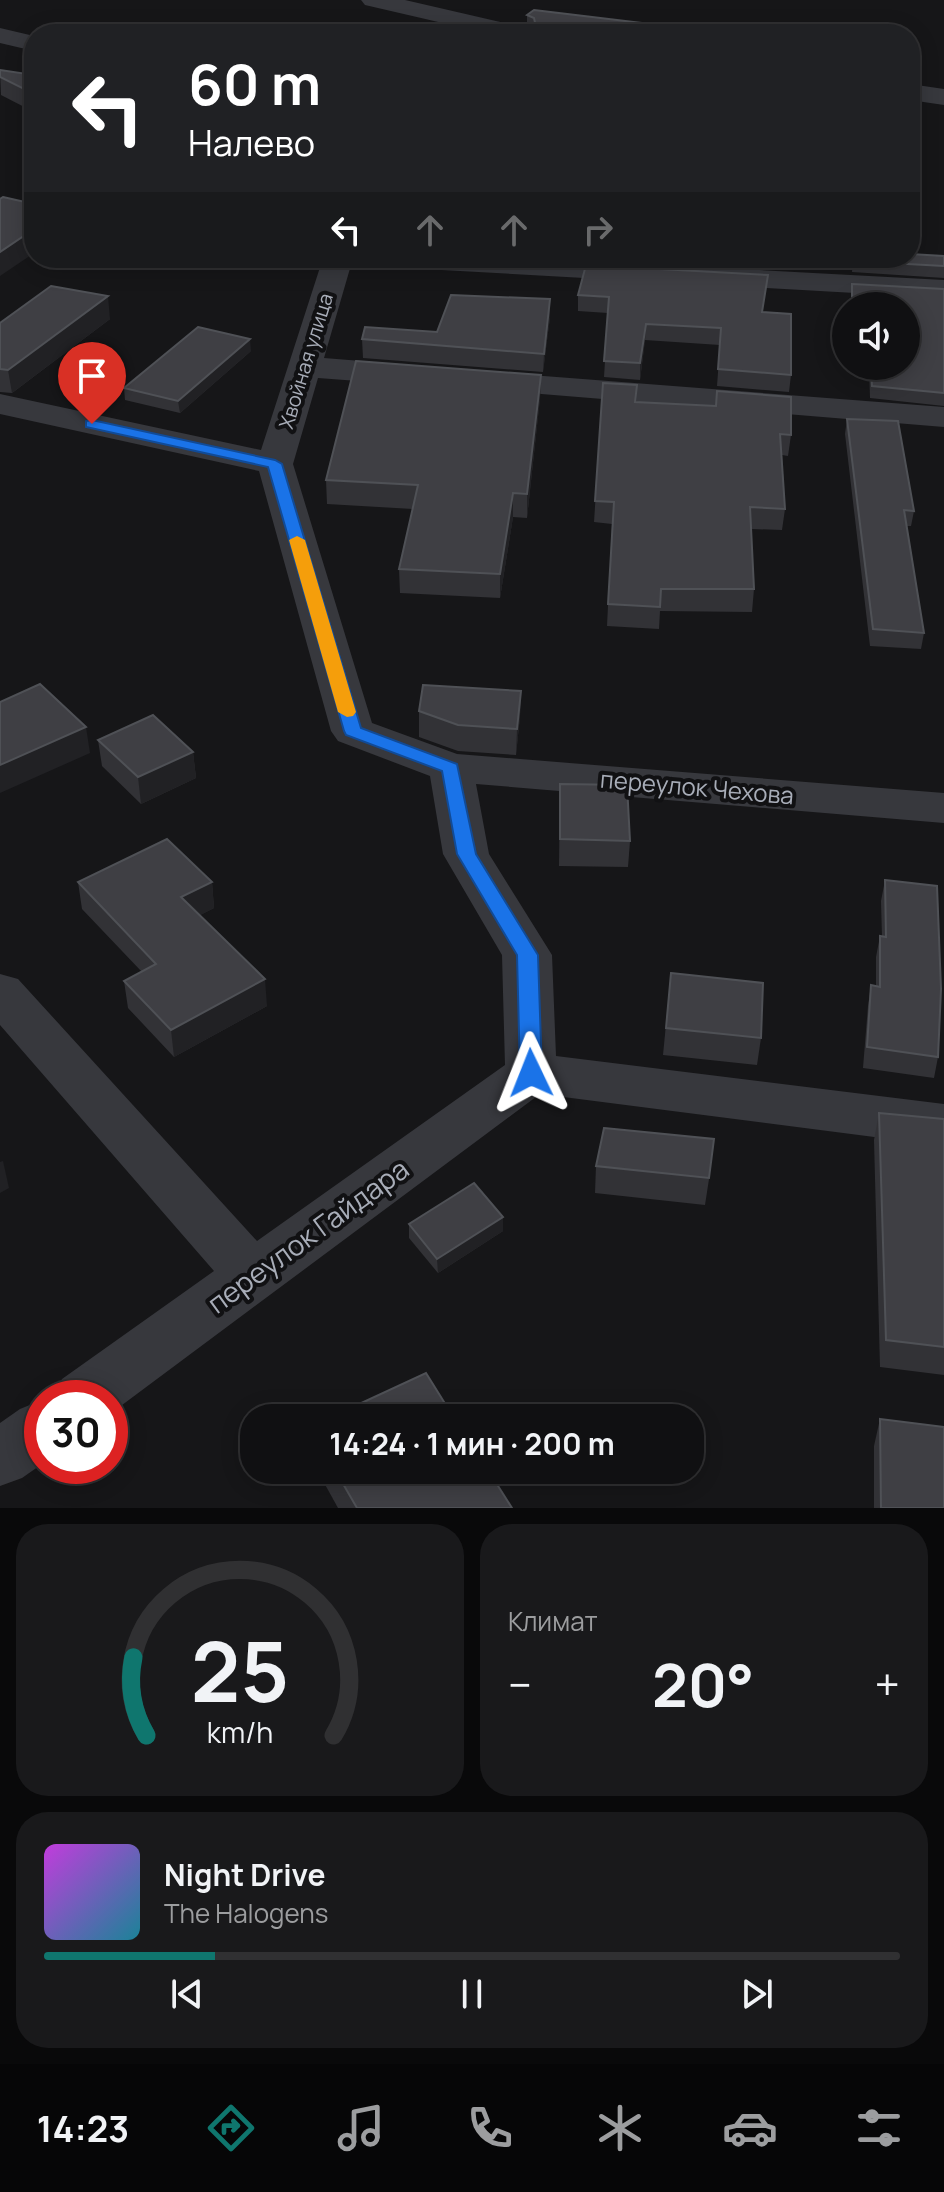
<!DOCTYPE html>
<html lang="ru">
<head>
<meta charset="utf-8">
<style>
	:root { --surface:#101012; --page:#19191b; --text:#f1f3f6; --muted:#9c9d9f; --line:#303032; --accent:#0f766e }
	body { margin:0; font-family:Manrope,sans-serif; background:var(--page); color:var(--text); height:100vh; display:flex; flex-direction:column; font-size:30px; white-space:nowrap }
	* { box-sizing:border-box; margin:0 }
	p { font-size:26px; color:var(--muted) }
	.icon { flex:none; width:44px; height:44px; fill:none; stroke:currentColor; stroke-width:2; stroke-linecap:round; stroke-linejoin:round }
	.map { position:relative; height:1508px; overflow:hidden }
	.drawer { display:flex; flex-direction:column; gap:16px; padding:16px; background:#09090a; flex:1 }
	.drawer>* { flex:none }
	.top-card { position:absolute; left:24px; top:24px; width:896px; height:244px; border-radius:32px; box-shadow:0 4px 20px #0003,0 0 0 2px var(--line); background:#202124; color:#fff; overflow:hidden }
	.fabs { position:absolute; left:832px; top:292px; display:grid; gap:16px }
	.fabs a { display:grid; place-items:center; width:88px; height:88px; border-radius:50%; background:var(--surface); box-shadow:0 4px 20px #0003,0 0 0 2px var(--line); font-size:40px }
	.speed { position:absolute; left:24px; top:1380px; display:flex; gap:16px; font-size:40px; font-weight:700; text-align:center }
	.speed>* { display:grid; place-content:center; width:104px; height:104px; border-radius:50%; background:var(--surface); box-shadow:0 4px 20px #0003,0 0 0 2px var(--line); line-height:1 }
	.speed .limit { border:12px solid #d22; background:#fff; color:#111 }
	.pin { position:absolute; display:grid; place-items:center; width:68px; height:68px; color:#fff; margin:-82px -34px; border-radius:50% 50% 50% 0; rotate:-45deg; box-shadow:0 0 8px #0007 }
	.pin .icon { rotate:45deg }
	.me { position:absolute; width:88px; margin:-44px; rotate:358deg; stroke-linejoin:round; filter:drop-shadow(0 0 6px #0008) }
	.turn { display:flex; align-items:center; gap:28px; height:168px; padding:0 32px; font-size:36px }
	.turn .icon { width:104px; height:104px; stroke-width:2.5 }
	.turn b { display:block; font-size:56px; line-height:68px }
	.lanes { display:flex; align-items:center; height:76px; padding:0 32px; background:#0003; justify-content:center; gap:40px; direction:ltr }
	.lanes .off { opacity:.35 }
	.big { font-size:60px; font-weight:700; line-height:1.1 }
	.drawer .card { flex:1; display:flex; flex-direction:column; justify-content:center; gap:12px; min-width:0; padding:0 28px; border-radius:32px; background:var(--page) }
	.drawer .dial { align-items:center; gap:0 }
	.dial svg { height:208px; overflow:visible; fill:none; stroke:var(--line); stroke-width:7; stroke-linecap:round; text-anchor:middle }
	.dial text { fill:var(--text); stroke:none }
	.song { display:flex; align-items:center; gap:24px }
	.cover { width:96px; height:96px; border-radius:12px; background:linear-gradient(135deg,hsl(290 70% 55%),hsl(190 70% 35%)) }
	.played { height:8px; border-radius:4px; background:linear-gradient(90deg,var(--accent) 20%,var(--line) 20%) }
	.keys { display:flex; justify-content:space-around; direction:ltr }
	.heat { display:flex; justify-content:space-between; align-items:center; font-size:44px; direction:ltr }
	.drawer .tiles { flex:1; display:grid; gap:16px; grid-template-columns:1fr 1fr }
	.card:last-child { grid-column:span 2 }
	.trip { position:absolute; left:240px; top:1404px; width:464px; height:80px; border-radius:32px; background:var(--surface); box-shadow:0 4px 20px #0003,0 0 0 2px var(--line); font-weight:700; line-height:80px; text-align:center }
	.tabs { display:flex; height:128px; justify-content:space-around; align-items:center; background:#060607; color:var(--muted) }
	.tabs .icon { width:56px; height:56px }
	.tabs .selected { color:var(--accent) }
	.tabs b { font-size:36px; color:var(--text) }
	.map>svg:first-child { display:block }
</style>
</head>
<body>
<div class="map">
<svg width="944" height="1508" viewBox="0 0 944 1508">
	<rect width="100%" height="100%" fill="#161618"/>
	<g fill="none" stroke-linecap="round" stroke-linejoin="round">
		<!-- minor -->
		<g fill="#37383d" fill-rule="evenodd">
			<polygon points="361,0 405,0 531,29 534,34 490,34 365,5"/>
			<polygon points="0,28 34,36 34,51 0,43"/>
			<polygon points="910,84 944,89 944,105 910,100"/>
			<polygon points="323,258 536,258 944,280 944,298 351,265 324,358 411,365 423,368 428,375 423,382 411,385 318,378 293,464 372,723 457,754 944,793 944,823 476,784 489,854 552,955 556,1056 944,1104 944,1146 540,1094 110,1414 110,1398 53,1398 62,1379 214,1271 0,1025 0,974 18,979 257,1241 505,1065 502,955 443,854 430,776 338,741 331,731 259,471 0,414 0,394 261,450"/>
			<polygon points="480,371 944,407 944,427 468,388 463,381 468,374"/>
			<polygon points="42,1400 42,1464 22,1478 0,1486 0,1423 20,1409"/>
		</g>
	</g>
	<!-- wall -->
	<g fill="#323236">
		<polygon points="527,15 730,34 531,27 527,25"/>
		<polygon points="0,70 34,75 34,112 1,95"/>
		<polygon points="944,256 944,278 852,272 853,258 910,258"/>
		<polygon points="592,258 771,258 770,268"/>
		<polygon points="852,284 944,289 944,406 870,398 869,366 906,366 906,306 851,306"/>
		<polygon points="578,295 763,312 791,375 789,392 717,386 720,345 645,340 640,380 604,377 608,313 578,311"/>
		<polygon points="550,299 550,317 543,372 363,358 362,339 437,332"/>
		<polygon points="110,319 12,393 0,392 0,323"/>
		<polygon points="251,351 180,413 125,400 124,388"/>
		<polygon points="541,375 540,398 527,518 513,517 500,598 400,593 399,569 413,509 327,504 326,480"/>
		<polygon points="603,383 637,385 636,402 791,435 788,456 782,455 785,509 782,530 751,529 754,589 752,612 660,611 659,629 607,626 612,524 594,522"/>
		<polygon points="847,419 914,511 911,526 907,526 924,633 921,649 870,646 845,434"/>
		<polygon points="521,691 520,716 516,755 458,751 419,737 419,711"/>
		<polygon points="98,740 193,752 196,778 141,804 102,766"/>
		<polygon points="560,784 630,841 628,867 559,866"/>
		<polygon points="885,880 938,1057 934,1078 863,1068 868,1006 871,985 876,986 876,957 880,936 882,937 881,901"/>
		<polygon points="78,882 212,882 214,908 200,915 267,1006 174,1057 128,1008 124,981 142,972 82,909"/>
		<polygon points="671,973 761,1038 757,1065 663,1055"/>
		<polygon points="879,1113 944,1119 944,1375 880,1367 874,1140"/>
		<polygon points="596,1166 711,1166 705,1205 595,1193"/>
		<polygon points="503,1217 503,1231 438,1273 409,1238 409,1224"/>
		<polygon points="880,1419 944,1508 874,1508 874,1446"/>
		<polygon points="317,1470 488,1470 512,1508 338,1508"/>
	</g>
	<!-- shaded-wall -->
	<g fill="#212124">
		<polygon points="34,229 34,253 0,276 0,252"/>
		<polygon points="108,296 110,319 12,393 8,370"/>
		<polygon points="550,299 550,317 543,372 544,354"/>
		<polygon points="646,324 645,340 640,380 640,363"/>
		<polygon points="250,339 251,351 180,413 178,401"/>
		<polygon points="541,375 540,398 527,518 527,494"/>
		<polygon points="513,493 513,517 500,598 500,574"/>
		<polygon points="521,691 520,716 516,755 517,729"/>
		<polygon points="86,727 90,753 0,793 0,765"/>
		<polygon points="193,752 196,778 141,804 138,777"/>
		<polygon points="212,882 214,908 185,923 181,897"/>
		<polygon points="265,979 267,1006 174,1057 171,1030"/>
		<polygon points="3,1161 9,1188 0,1193 0,1162"/>
		<polygon points="503,1217 503,1231 438,1273 437,1259"/>
	</g>
	<!-- building -->
	<g fill="#3f3f44" stroke="#4f5156" stroke-width="2">
		<polygon points="534,10 725,33 730,34 502,34 511,27 536,27 534,18 527,15"/>
		<polygon points="0,70 34,75 34,94 0,77"/>
		<polygon points="3,197 34,204 34,229 0,252 0,199"/>
		<polygon points="910,254 944,256 944,266 853,261 853,258 910,258"/>
		<polygon points="586,265 768,275 762,312 791,314 791,375 718,369 721,328 646,324 640,363 604,361 609,297 578,295"/>
		<polygon points="852,284 944,289 944,393 872,386 871,366 906,366 906,306 852,306"/>
		<polygon points="51,286 108,296 8,370 0,369 0,323"/>
		<polygon points="451,295 550,299 544,354 362,339 365,327 437,332"/>
		<polygon points="198,327 250,339 178,401 124,388"/>
		<polygon points="356,361 541,375 527,494 513,493 500,574 399,569 418,485 326,480"/>
		<polygon points="603,383 637,385 635,402 716,406 717,391 791,397 791,435 780,434 785,509 750,507 754,589 661,589 660,607 608,604 614,502 595,501"/>
		<polygon points="847,419 898,421 914,511 904,510 924,633 873,629"/>
		<polygon points="40,684 86,727 0,765 0,702"/>
		<polygon points="423,685 521,691 517,729 458,725 419,711"/>
		<polygon points="153,715 193,752 138,777 98,740"/>
		<polygon points="560,784 627,785 630,841 560,839"/>
		<polygon points="167,839 212,882 181,897 265,979 171,1030 124,981 156,964 78,882"/>
		<polygon points="885,880 937,886 941,989 938,1057 867,1047 871,985 880,987 880,936 886,937"/>
		<polygon points="671,973 763,983 761,1038 666,1028"/>
		<polygon points="879,1113 944,1119 944,1347 886,1340"/>
		<polygon points="604,1128 714,1139 709,1178 596,1166"/>
		<polygon points="474,1183 503,1217 437,1259 409,1224"/>
		<polygon points="426,1373 454,1418 329,1418"/>
		<polygon points="880,1419 944,1427 944,1508 881,1508"/>
		<polygon points="335,1470 488,1470 512,1508 357,1508"/>
	</g>
	<!-- route -->
	<polygon fill="#1a73e8" stroke="#114b97" stroke-width="2" points="92,420 275,460 282,464 361,728 457,764 476,854 538,955 542,1073 538,1079 523,1079 520,1073 517,955 457,854 442,771 346,735 344,731 268,467 86,427 86,421"/>
	<!-- slow -->
	<polygon fill="#f59e0b" points="297,536 305,540 356,712 353,716 347,717 338,712 289,540"/>
	<g text-anchor="middle" stroke-width="8" stroke-linejoin="round" paint-order="stroke">
		<!-- far-street labels -->
		<g font-size="20" fill="#a8adb8" stroke="#111113">
			<text transform="translate(306 361) rotate(-73)" y="7">Хвойная улица</text>
		</g>
		<!-- street labels -->
		<g font-size="24" fill="#a8adb8" stroke="#111113">
			<text transform="translate(697 788) rotate(5)" y="8">переулок Чехова</text>
		</g>
		<!-- near-street labels -->
		<g font-size="28" fill="#a8adb8" stroke="#111113">
			<text transform="translate(308 1236) rotate(-36)" y="10">переулок Гайдара</text>
		</g>
	</g>
</svg>
<div class="fabs">
<a><svg class="icon" aria-label="sound" viewBox="0 0 24 24"><path d="M4 9h4l5-4v14l-5-4H4zM17 9q2 3 0 6"/></svg></a>
</div>
<div class="speed"><div class="limit">30</div></div>
<div class="pin" style="left:92px;top:424px;background:#d93025"><svg class="icon" aria-label="arrive" viewBox="0 0 24 24"><path d="M6 21V4h12l-3 4 3 4H6"/></svg></div>
<svg class="me" style="left:531px;top:1073px" viewBox="-20 -20 40 40"><path d="M0-17L14 15 0 8-14 15z" fill="#1a73e8" stroke="#fff" stroke-width="4"/></svg>
<div class="trip">14:24 · 1 мин · 200 m</div>
<div class="top-card">
<div class="turn"><svg class="icon" aria-label="left" viewBox="0 0 24 24"><path d="M17 20v-9H6M10 6l-5 5 5 5"/></svg><div><b>60 m</b>Налево</div></div>
<div class="lanes"><svg class="icon" aria-label="left" viewBox="0 0 24 24"><path d="M17 20v-9H6M10 6l-5 5 5 5"/></svg><svg class="icon off" aria-label="ahead" viewBox="0 0 24 24"><path d="M12 20V5M6 11l6-6 6 6"/></svg><svg class="icon off" aria-label="ahead" viewBox="0 0 24 24"><path d="M12 20V5M6 11l6-6 6 6"/></svg><svg class="icon off" aria-label="right" viewBox="0 0 24 24"><path d="M7 20v-9h11M14 6l5 5-5 5"/></svg></div>
</div>
</div>
<section class="drawer">
<div class="tiles">
<div class="card dial"><svg viewBox="0 0 100 80">
<path d="M14 69A42 42 0 1 1 86 69"/>
<path d="M14 69A42 42 0 0 1 9 39" stroke="#0f766e"/>
<text x="50" y="56" font-size="32" font-weight="700">25</text>
<text x="50" y="72" font-size="11">km/h</text>
</svg></div>
<div class="card"><p>Климат</p>
<div class="heat"><a>−</a><b class="big">20°</b><a>+</a></div>
</div>
<div class="card">
<div class="song"><i class="cover"></i><div><b>Night Drive</b><p>The Halogens</p></div></div>
<div class="played"></div>
<div class="keys"><svg class="icon" aria-label="previous" viewBox="0 0 24 24"><path d="M18 5L8 12l10 7zM5 5v14"/></svg><svg class="icon" aria-label="pause" viewBox="0 0 24 24"><path d="M8 5v14M16 5v14"/></svg><svg class="icon" aria-label="next" viewBox="0 0 24 24"><path d="M6 5l10 7-10 7zM19 5v14"/></svg></div>
</div>
</div>
</section>
<nav class="tabs">
<b>14:23</b>
<svg class="icon selected" aria-label="directions" viewBox="0 0 24 24"><path d="M12 3l9 9-9 9-9-9zM9 14v-3h6M13 9l2 2-2 2"/></svg>
<svg class="icon" aria-label="music" viewBox="0 0 24 24"><path d="M9 18V5l10-2v13"/><circle cx="6" cy="18" r="3"/><circle cx="16" cy="16" r="3"/></svg>
<svg class="icon" aria-label="phone" viewBox="0 0 24 24"><path d="M5 4h4l2 5-3 2q2 4 5 5l2-3 5 2v4C11 20 4 13 5 4z"/></svg>
<svg class="icon" aria-label="climate" viewBox="0 0 24 24"><path d="M12 3v18M4 7l16 10M4 17L20 7"/></svg>
<svg class="icon" aria-label="car" viewBox="0 0 24 24"><path d="M5 17H2v-5l4-1 3-4h7l3 4 3 1v5h-3M9 17h6M6 11h13"/><circle cx="7" cy="17" r="2"/><circle cx="17" cy="17" r="2"/></svg>
<svg class="icon" aria-label="filters" viewBox="0 0 24 24"><path d="M4 7h16M4 17h16"/><circle cx="9" cy="7" r="2"/><circle cx="15" cy="17" r="2"/></svg>
</nav>
</body>
</html>
